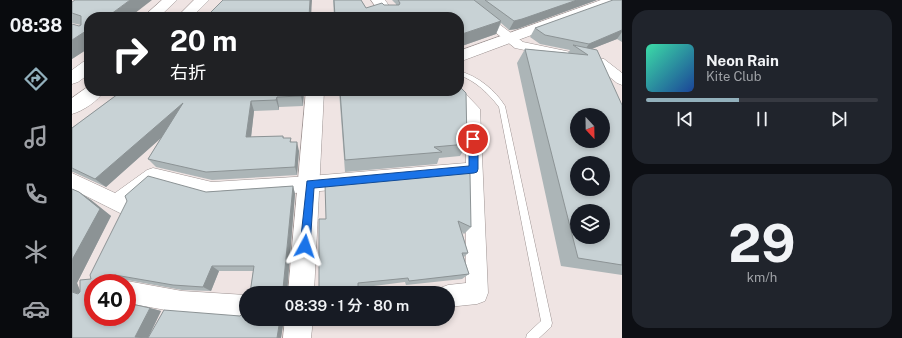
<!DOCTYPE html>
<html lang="ja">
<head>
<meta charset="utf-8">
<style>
	:root { --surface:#171b24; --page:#20242c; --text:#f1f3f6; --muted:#9ea1a6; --line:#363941; --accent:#92b0bc }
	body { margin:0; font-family:"Public Sans","Noto Sans JP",sans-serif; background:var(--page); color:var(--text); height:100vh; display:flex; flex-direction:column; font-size:15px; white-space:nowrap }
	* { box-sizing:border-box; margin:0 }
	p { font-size:13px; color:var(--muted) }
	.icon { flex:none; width:22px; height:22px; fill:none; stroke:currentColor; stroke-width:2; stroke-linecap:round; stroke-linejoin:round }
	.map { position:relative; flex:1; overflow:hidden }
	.details { display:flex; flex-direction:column; gap:10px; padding:10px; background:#0d0f14; width:280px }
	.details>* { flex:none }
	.top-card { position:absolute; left:12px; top:12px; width:380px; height:84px; border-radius:16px; box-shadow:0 2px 6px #0003; background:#202124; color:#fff; overflow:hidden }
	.needle { width:26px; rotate:158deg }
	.controls { position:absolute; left:498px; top:108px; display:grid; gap:8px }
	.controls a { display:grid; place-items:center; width:40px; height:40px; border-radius:50%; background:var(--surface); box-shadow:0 2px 6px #0003; font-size:20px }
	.speed { position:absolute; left:12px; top:274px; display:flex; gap:8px; font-size:20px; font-weight:700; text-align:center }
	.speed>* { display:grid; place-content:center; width:52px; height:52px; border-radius:50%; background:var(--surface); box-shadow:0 2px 6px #0003; line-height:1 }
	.speed .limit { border:6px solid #d22; background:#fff; color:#111 }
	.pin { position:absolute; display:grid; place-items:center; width:34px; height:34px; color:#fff; margin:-17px; border:2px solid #fff; border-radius:50%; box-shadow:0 1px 4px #0007 }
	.me { position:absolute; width:44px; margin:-22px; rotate:5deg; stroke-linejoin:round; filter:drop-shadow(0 0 3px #0008) }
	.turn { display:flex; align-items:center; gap:14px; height:84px; padding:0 20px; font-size:18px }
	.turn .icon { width:52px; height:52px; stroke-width:2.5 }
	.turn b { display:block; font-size:28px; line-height:34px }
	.details .card { flex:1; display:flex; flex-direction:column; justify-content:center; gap:6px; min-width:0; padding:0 14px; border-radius:16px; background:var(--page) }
	.details .dial { align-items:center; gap:0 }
	.dial b { font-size:52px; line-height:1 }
	.song { display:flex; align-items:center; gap:12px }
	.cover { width:48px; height:48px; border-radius:6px; background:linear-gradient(135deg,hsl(160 70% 55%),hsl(220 70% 35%)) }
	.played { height:4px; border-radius:2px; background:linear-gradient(90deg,var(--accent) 40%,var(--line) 40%) }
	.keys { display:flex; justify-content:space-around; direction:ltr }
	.trip { position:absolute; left:167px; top:286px; width:216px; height:40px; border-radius:20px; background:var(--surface); box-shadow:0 2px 6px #0003; font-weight:600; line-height:40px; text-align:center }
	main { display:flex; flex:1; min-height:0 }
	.tab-bar { display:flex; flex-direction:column; width:72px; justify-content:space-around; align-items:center; background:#090b0e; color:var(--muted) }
	.tab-bar .icon { width:28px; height:28px }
	.tab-bar .current { color:var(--accent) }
	.tab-bar b { font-size:18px; color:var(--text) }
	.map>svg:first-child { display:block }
</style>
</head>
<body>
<main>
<nav class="tab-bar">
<b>08:38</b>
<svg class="icon current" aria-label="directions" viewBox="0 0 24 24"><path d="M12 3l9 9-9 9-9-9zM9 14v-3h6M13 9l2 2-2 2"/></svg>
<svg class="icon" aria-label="music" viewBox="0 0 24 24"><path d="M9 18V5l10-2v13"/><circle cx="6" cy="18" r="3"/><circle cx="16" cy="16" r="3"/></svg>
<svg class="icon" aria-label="phone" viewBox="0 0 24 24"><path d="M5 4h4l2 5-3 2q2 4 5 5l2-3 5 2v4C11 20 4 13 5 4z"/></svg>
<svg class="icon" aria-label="climate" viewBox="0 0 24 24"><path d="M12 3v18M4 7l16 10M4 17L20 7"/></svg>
<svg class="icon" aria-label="car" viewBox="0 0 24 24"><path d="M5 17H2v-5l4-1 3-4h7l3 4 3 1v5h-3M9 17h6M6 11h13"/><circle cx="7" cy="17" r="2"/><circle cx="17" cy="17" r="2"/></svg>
</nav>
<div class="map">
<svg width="550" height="338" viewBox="0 0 550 338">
	<rect width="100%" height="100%" fill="#efe4e3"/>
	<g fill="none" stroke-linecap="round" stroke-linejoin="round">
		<!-- service casing -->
		<g stroke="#9d9392" stroke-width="1">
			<path id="service" d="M387,71C406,76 423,90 433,106L480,323L479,327L467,338H454L455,334L469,321L427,107C416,93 404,81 387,75Z"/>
		</g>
		<!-- minor casing -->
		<g stroke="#9d9392" stroke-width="1">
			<g id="minor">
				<polygon points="383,0 395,0 451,42 532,59 550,73 550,85 545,83 523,65 443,48"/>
				<polygon points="387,87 408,109 416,293 413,301 405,304 376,307 376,293 366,293 368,288 376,285 394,283 394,177 238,192 140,198 84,183 60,202 63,208 61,214 54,216 0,189 0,173 43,193 75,170 81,168 140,182 238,176 394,163 394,111 376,91 387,91"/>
				<polygon points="55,281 110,291 174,295 174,317 110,313 55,303 55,283 51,283"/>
			</g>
		</g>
		<!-- tertiary casing -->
		<g stroke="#9d9392" stroke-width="1">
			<g id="tertiary">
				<polygon points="299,0 313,0 325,17 311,17"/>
				<polygon points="529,0 548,0 546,3 387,62 387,51"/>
				<polygon points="234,91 252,91 242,293 216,293"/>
				<polygon points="213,319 241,319 239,338 211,338"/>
			</g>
		</g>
		<!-- trunk casing -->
		<g stroke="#9d9392" stroke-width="1">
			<g id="trunk">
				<polygon points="90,0 105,0 87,17 71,17"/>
				<polygon points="122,0 137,0 120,17 105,17"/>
				<polygon points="17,60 17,74 6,82 0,84 0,70 11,62"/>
				<path d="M17,86V91H32C26,101 11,111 0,114V98Z"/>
			</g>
		</g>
		<!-- service -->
		<use href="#service" fill="#fff" fill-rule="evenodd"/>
		<!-- minor -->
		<use href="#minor" fill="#fff" fill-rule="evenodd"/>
		<!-- tertiary -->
		<use href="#tertiary" fill="#fff" fill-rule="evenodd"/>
		<!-- trunk -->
		<use href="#trunk" fill="#fff" fill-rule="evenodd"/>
	</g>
	<!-- wall -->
	<g fill="#acb5b7">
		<polygon points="261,0 289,0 294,8 312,5 324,5 324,4 320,0 525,0 445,29 437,30 429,23 424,34 387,47 387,17 262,17"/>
		<polygon points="550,0 550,42 545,39 519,49 550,105 550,275 489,266 445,63 453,49 496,53 498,50 468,44 458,37 463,28"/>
		<polygon points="0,2 17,17 17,48 0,59 7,26 9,25 0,23"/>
		<polygon points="50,91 232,91 231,106 207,107 207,110 182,111 179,137 211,136 212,138 220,142 227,151 225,175 140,180 84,167 76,159 89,138 34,187 1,172 0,172 0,128"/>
		<polygon points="267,91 387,91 395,144 388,156 367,158 365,164 273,172"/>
		<polygon points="393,171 399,227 392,234 390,232 396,253 392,257 397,274 390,279 334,285 333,282 286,288 286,293 248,293 247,292 254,219"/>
		<polygon points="221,186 223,194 215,293 178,293 181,271 147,271 139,291 110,290 55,280 50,283 21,283 21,317 78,308 89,311 76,338 174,319 212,319 209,338 0,338 7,192 19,200 39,216 5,283 8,292 19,279 134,192"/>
	</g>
	<!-- shaded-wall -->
	<g fill="#8c9395">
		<polygon points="58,0 80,0 58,17 35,17"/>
		<polygon points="238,0 240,0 239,17 237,17"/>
		<polygon points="505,0 525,0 445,29 437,30 442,21"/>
		<polygon points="429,21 424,34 387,47 387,35"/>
		<polygon points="17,29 17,48 0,59 0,40"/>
		<polygon points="550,30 550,32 545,39 512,52 511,52 517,44"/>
		<polygon points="230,91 232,91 231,106 229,96"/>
		<polygon points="205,97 207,107 207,110 204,100"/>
		<polygon points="179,101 182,111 178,146 174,137"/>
		<polygon points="111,103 117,113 34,187 23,179"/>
		<polygon points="225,142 227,151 225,175 223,167"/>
		<polygon points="221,186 223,194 215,293 211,289"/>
		<polygon points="7,192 19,200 39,216 5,283 9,293 21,297 0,292 0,260"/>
		<polygon points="140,266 147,271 139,291 131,287"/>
		<polygon points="43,275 55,280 50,283 41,283 37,278"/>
		<polygon points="78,308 89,311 76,338 63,337"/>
		<polygon points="208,319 212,319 209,338 205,338"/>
	</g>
	<!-- building -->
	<g fill="#c8d2d5" stroke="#8c9395" fill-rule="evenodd">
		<polygon points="3,0 58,0 35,17 17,17 17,29 0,40 0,24 7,26 9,25 9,16 0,13 0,2"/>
		<polygon points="151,0 238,0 237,17 128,17 130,16 138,13"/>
		<polygon points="262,0 289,0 294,8 310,3 312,5 327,5 328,3 326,0 402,0 429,21 387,35 387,17 263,17"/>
		<polygon points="413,0 505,0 450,19 442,21"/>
		<polygon points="541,0 550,0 550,30 517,44 473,35 463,28"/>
		<path d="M501,45L525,50L550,105V265L506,258L453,49L516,55ZM505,115H531V141H505ZM505,163H531V189H505ZM505,211H531V237H505Z"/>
		<polygon points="387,86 394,93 395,144 362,147 370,152 273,160 268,91 387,91"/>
		<polygon points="50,91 230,91 229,96 205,97 204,100 179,101 174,137 211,136 211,138 219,138 218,142 225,142 223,167 134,172 76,159 111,103 23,179 0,168 0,128"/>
		<polygon points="393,171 398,174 399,227 386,221 396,253 390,253 397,274 337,281 336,278 286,283 286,293 253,293 253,291 247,292 247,219 254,219 253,184"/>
		<polygon points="76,176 134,192 221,186 211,289 212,290 212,293 178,293 182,266 140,266 131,287 101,285 43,275 37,278 41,280 41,283 21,283 21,317 55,317 55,303 78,308 63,337 76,338 92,310 168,316 170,314 174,314 174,319 208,319 205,338 0,338 0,292 6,294 8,292 8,280 19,279 18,275 55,201 53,196"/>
		<polygon points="0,189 7,192 28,209 0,260"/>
	</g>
	<!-- route -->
	<polygon fill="#1a73e8" stroke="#114b97" points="401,136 406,139 406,169 405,172 402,173 242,188 238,246 237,250 233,252 229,250 228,246 235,181 397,166 397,139"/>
</svg>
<div class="controls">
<a><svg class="needle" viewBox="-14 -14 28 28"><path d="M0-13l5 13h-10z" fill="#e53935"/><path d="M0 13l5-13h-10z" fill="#9ea1a6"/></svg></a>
<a><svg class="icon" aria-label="search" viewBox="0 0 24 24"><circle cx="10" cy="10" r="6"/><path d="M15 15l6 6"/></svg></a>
<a><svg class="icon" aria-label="layers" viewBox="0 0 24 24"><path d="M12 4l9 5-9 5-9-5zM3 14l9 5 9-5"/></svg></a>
</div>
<div class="speed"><div class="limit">40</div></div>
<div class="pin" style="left:401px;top:139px;background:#d93025"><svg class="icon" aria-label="arrive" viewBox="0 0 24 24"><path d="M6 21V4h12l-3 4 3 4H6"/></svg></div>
<svg class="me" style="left:233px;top:246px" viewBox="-20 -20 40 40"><path d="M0-17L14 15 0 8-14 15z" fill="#1a73e8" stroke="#fff" stroke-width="4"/></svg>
<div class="trip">08:39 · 1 分 · 80 m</div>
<div class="top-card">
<div class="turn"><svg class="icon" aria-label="right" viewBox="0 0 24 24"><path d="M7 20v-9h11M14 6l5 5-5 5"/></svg><div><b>20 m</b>右折</div></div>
</div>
</div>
<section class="details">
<div class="card">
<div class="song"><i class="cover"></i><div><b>Neon Rain</b><p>Kite Club</p></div></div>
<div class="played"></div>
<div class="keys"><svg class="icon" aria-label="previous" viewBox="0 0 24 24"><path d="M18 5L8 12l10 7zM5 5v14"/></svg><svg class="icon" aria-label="pause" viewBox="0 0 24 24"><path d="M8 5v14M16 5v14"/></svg><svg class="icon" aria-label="next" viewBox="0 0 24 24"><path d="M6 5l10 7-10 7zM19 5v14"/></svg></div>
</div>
<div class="card dial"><b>29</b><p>km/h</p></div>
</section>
</main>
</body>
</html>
